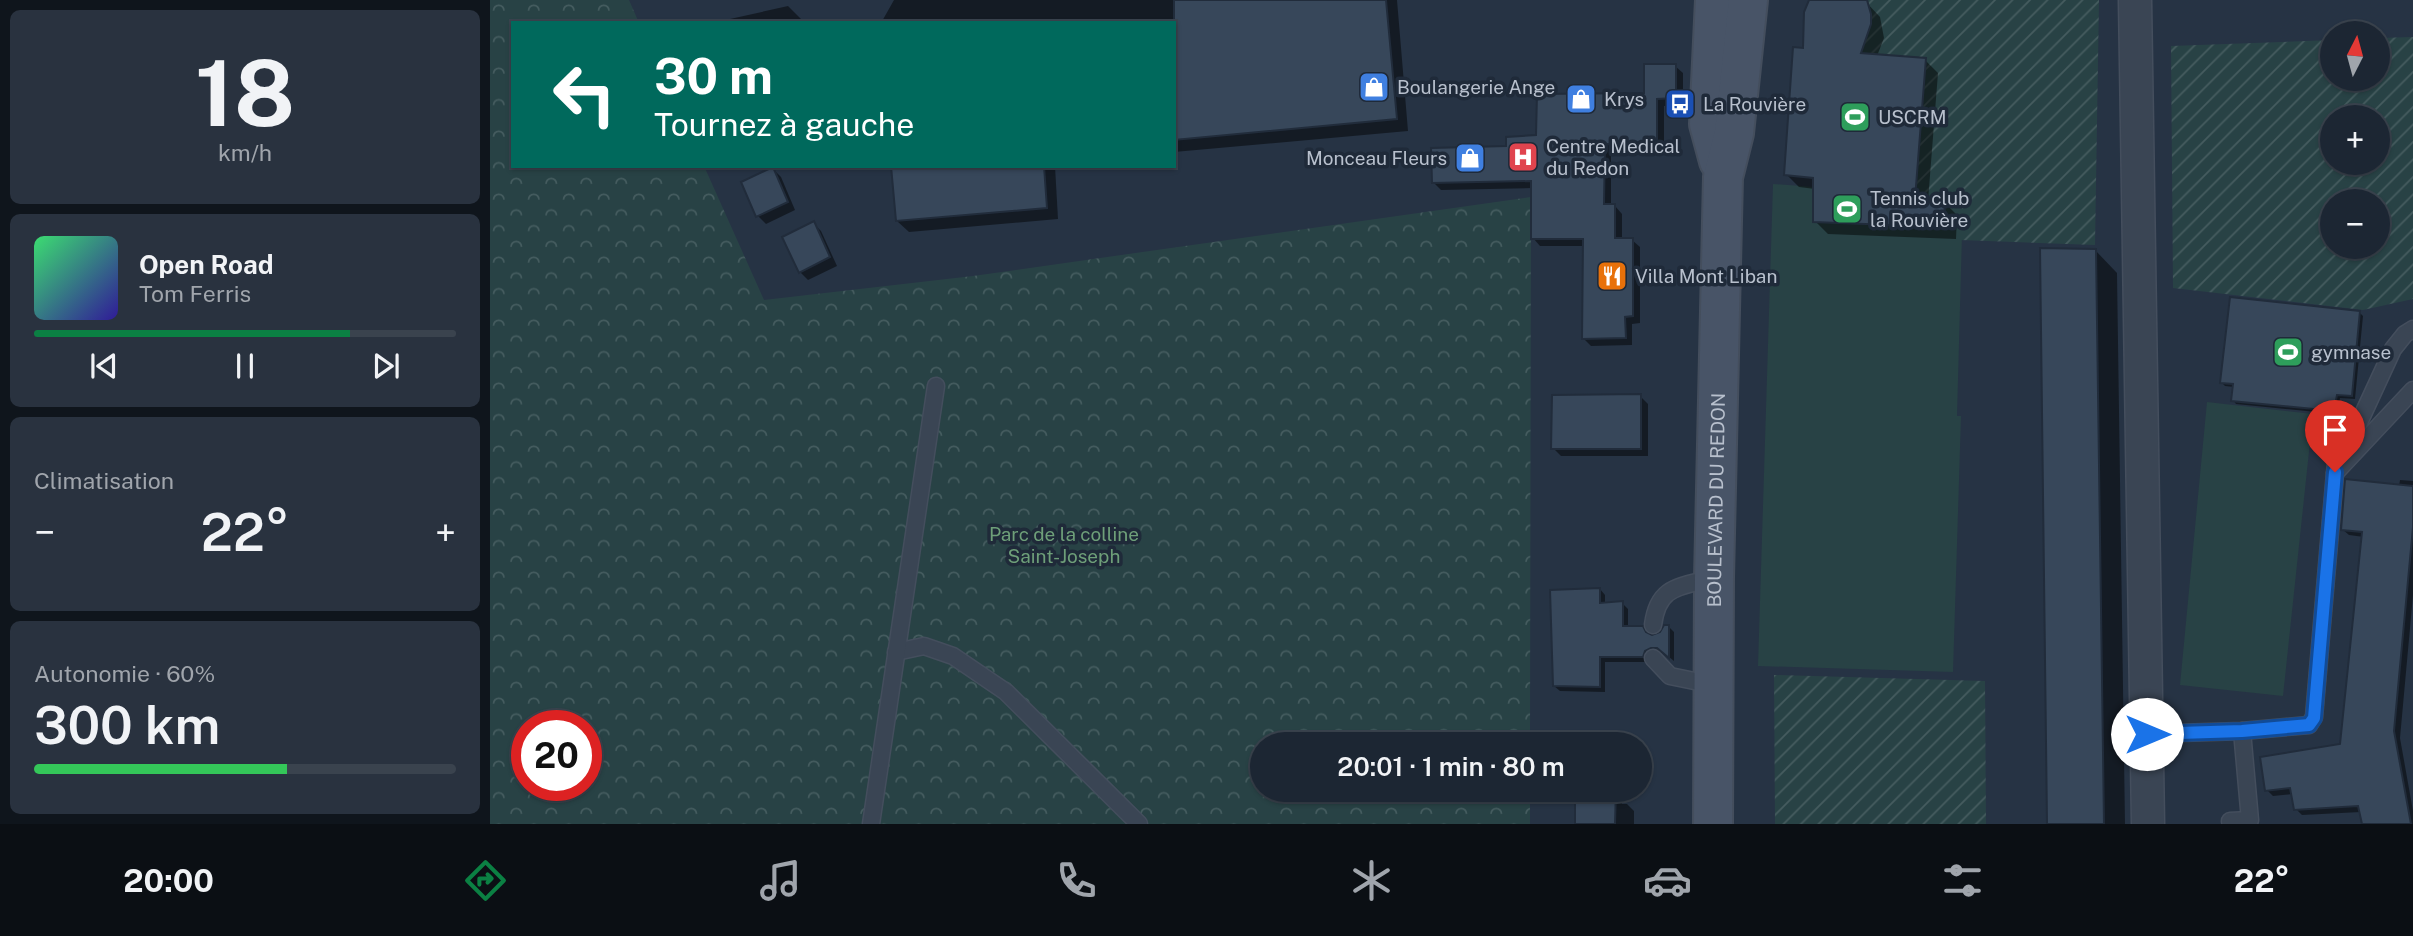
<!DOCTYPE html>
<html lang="fr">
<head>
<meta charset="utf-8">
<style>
	:root { --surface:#1c2633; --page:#29323f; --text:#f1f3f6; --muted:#a0a5ac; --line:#3a434e; --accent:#0b8043 }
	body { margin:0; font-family:"Public Sans",sans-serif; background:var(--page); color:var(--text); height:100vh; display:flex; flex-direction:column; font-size:26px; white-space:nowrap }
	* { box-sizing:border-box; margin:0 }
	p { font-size:23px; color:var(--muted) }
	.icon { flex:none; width:38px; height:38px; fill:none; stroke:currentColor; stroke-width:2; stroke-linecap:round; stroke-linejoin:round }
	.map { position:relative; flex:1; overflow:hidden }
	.side { display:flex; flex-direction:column; gap:10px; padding:10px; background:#0f151c; width:490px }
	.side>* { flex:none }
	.guide { position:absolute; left:21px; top:21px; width:665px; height:147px; border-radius:0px; box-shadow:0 2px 5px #0004,0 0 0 2px var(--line); background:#00695c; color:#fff; overflow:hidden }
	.needle { width:46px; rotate:6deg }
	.fabs { position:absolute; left:1830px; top:21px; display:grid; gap:14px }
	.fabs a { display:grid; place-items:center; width:70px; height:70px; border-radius:50%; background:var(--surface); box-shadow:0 2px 5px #0004,0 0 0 2px var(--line); font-size:35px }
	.speed { position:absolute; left:21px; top:710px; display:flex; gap:14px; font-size:35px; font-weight:700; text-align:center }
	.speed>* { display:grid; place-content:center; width:91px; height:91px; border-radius:50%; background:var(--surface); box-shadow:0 2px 5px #0004,0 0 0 2px var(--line); line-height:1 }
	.speed .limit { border:10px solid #d22; background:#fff; color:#111 }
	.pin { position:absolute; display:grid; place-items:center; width:60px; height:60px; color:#fff; margin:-72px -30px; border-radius:50% 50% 50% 0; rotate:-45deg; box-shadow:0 0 7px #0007 }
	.pin .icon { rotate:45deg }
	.me { position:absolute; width:77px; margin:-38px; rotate:90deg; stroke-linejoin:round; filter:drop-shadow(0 0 5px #0008) }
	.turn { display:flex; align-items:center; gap:24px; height:147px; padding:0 28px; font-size:32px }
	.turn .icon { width:91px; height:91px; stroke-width:2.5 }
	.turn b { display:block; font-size:49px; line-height:60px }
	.big { font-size:52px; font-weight:600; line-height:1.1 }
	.side .tile { flex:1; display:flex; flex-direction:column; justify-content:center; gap:10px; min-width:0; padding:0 24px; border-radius:10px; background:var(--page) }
	.side .dial { align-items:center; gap:0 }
	.dial b { font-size:91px; line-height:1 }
	.song { display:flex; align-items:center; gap:21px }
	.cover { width:84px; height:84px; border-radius:10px; background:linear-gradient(135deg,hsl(140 70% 55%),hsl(250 70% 35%)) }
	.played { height:7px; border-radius:4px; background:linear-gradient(90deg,var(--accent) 75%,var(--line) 75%) }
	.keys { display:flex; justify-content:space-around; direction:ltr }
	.heat { display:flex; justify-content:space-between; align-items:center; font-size:38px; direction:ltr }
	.charge { height:10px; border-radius:5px; background:linear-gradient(90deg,#34c759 60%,var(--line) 0) }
	.trip { position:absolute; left:760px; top:732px; width:402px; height:70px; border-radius:35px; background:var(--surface); box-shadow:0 2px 5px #0004,0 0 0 2px var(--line); font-weight:600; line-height:70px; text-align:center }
	.menu { display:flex; height:112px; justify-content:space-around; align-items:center; background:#0b0f14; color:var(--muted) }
	.menu .icon { width:49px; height:49px }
	.menu .active { color:var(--accent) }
	.menu b { font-size:32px; color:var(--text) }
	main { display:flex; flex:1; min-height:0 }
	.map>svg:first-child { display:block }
</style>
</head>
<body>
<main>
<section class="side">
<div class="tile dial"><b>18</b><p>km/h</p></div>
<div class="tile">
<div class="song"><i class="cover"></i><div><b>Open Road</b><p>Tom Ferris</p></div></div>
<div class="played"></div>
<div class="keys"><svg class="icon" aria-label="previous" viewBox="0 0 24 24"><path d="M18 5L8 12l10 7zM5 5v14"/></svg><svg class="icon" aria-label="pause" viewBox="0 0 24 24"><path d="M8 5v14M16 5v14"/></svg><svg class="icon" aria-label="next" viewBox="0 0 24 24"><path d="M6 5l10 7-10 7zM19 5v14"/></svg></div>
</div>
<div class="tile"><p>Climatisation</p>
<div class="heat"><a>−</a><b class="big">22°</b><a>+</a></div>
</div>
<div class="tile"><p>Autonomie · 60%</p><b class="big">300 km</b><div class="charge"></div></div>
</section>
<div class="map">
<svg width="1923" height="824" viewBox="0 0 1923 824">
	<defs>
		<pattern id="forest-crowns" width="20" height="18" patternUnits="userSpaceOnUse" patternTransform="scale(1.75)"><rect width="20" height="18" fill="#284245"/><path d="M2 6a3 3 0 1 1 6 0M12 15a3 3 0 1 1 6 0" fill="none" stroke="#455c5f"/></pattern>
		<pattern id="garden-furrows" width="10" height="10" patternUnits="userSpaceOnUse" patternTransform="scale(1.75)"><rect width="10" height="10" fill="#284245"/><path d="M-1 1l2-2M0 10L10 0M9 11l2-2" fill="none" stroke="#455c5f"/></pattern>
	</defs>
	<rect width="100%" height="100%" fill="#263344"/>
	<!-- grass -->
	<g fill="#284245">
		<polygon points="1283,184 1473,198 1467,416 1471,416 1463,672 1268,666"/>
		<polygon points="1717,402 1823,414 1793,696 1690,685"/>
	</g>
	<!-- forest -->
	<path fill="url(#forest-crowns)" fill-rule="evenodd" d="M0,0H139L149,23H23V166H214L274,300L483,276L1041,197L1040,744H772V789H1040V824H0ZM37,726H96V786H37Z"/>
	<!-- garden -->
	<g fill="url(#garden-furrows)" fill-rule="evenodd">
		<path d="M1375,0H1609L1605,245L1470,240L1473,198L1425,194L1363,52C1378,37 1387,21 1375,0Z"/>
		<path d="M1923,37V299L1873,310L1683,288L1681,46L1843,40V79H1888V38ZM1843,117H1888V163H1843ZM1843,201H1888V247H1843Z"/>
		<polygon points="1284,675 1495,681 1496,824 1285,824"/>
	</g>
	<!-- shadow -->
	<g fill="#0007">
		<polygon points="404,0 907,0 918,131 684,152 684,23 391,23"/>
		<polygon points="1322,0 1374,0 1390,17 1394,38 1387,56 1435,60 1448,73 1438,201 1454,202 1467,215 1466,239 1338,234 1325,221 1325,189 1309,187 1296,174"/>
		<polygon points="298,6 315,23 241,23 240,19"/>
		<polygon points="1185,66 1193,73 1193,105 1174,106 1174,151 1121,151 1121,206 1125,206 1132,214 1132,240 1142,240 1150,247 1150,323 1142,324 1142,345 1101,346 1093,338 1094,246 1050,246 1043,238 1043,188 951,190 943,182 1018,147 1156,95"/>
		<polygon points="403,166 565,166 568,219 419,232 407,221"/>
		<polygon points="283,169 291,177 305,210 276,224 268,216"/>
		<polygon points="323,223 331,231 347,266 318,280 310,272"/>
		<polygon points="1552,250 1605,250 1627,273 1635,824 1559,824"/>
		<polygon points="1870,313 1873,316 1865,399 1850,398 1847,414 1746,404 1743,400 1744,387 1735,386 1731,382"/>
		<polygon points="1150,396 1158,404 1158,456 1071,456 1063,448"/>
		<polygon points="1910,480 1923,481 1923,595 1910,738 1923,811 1923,824 1874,824 1871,812 1812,815 1806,809 1803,794 1783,796 1777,790 1852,746 1874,537 1859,535 1852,529 1909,486"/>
		<polygon points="1110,589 1115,595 1115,605 1132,603 1138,609 1138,628 1152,628 1159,636 1172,634 1179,627 1184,632 1184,661 1174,653 1168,653 1158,662 1115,662 1115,692 1070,691 1064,686"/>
		<polygon points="1087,789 1133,789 1132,804 1137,804 1144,811 1144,824 1086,824"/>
	</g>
	<!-- building -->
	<g fill="#37475a" stroke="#212c3b" stroke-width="2">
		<polygon points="684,0 896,0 907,119 684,140"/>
		<polygon points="1319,0 1377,0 1381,14 1381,24 1371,53 1436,58 1425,199 1455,201 1454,227 1323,222 1323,178 1294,175 1303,47 1313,48 1314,12"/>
		<polygon points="1154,64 1186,64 1186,98 1167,99 1167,145 1115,144 1114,204 1125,204 1125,238 1143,238 1143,316 1135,317 1136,338 1092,339 1093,239 1041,239 1041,181 942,183 941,148 1016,146 1016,137 1046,135 1047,94 1154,93"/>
		<polygon points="401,166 554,166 557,208 406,221"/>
		<polygon points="283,167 298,202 266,217 251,182"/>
		<polygon points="324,221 340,257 309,273 292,237"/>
		<polygon points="1550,248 1606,249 1614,824 1557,824"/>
		<polygon points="1740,297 1870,311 1862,396 1847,395 1844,411 1741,401 1743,384 1730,383"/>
		<polygon points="1151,394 1151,449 1061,449 1062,395"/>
		<polygon points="1855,479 1923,486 1923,527 1904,731 1921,824 1872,824 1868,806 1804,810 1800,788 1775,791 1770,757 1850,744 1872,532 1851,530"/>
		<polygon points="1110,588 1110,603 1133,601 1133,626 1153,626 1156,632 1162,635 1170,632 1174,625 1179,625 1179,658 1167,648 1161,648 1155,651 1153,657 1110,657 1110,687 1063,686 1060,590"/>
		<polygon points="1085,789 1126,789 1125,824 1085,824"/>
	</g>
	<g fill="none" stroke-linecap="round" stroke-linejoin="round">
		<!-- lane casing -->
		<g stroke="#444e5d" stroke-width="19">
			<g id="lane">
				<polyline points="1845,473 1848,446 1867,427 1903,349 1915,334 1923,329"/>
				<path d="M1163,625C1168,585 1190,587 1224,578"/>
				<polyline points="406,652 434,646 463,656 516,692 649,824"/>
				<polyline points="1163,658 1180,676 1224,685"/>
				<polyline points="1656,734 1752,731 1819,725 1824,717 1845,473 1923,390"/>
				<polyline points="1740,821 1760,820 1752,731"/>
				<polyline points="381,824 446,386"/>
			</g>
		</g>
		<!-- street casing -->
		<g stroke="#444e5d" stroke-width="35">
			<polyline id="street" points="1645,0 1658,824"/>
		</g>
		<!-- secondary casing -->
		<g stroke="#444e5d" stroke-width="42">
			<g id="secondary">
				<polyline points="1225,0 1219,124 1229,161"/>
				<path id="s1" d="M1223,824L1224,578L1233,177L1244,133L1258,0"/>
			</g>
		</g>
		<!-- lane -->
		<use href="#lane" stroke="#3a4554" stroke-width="16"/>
		<!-- street -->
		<use href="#street" stroke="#3a4554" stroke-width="32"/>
		<!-- secondary -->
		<use href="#secondary" stroke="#485467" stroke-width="38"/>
	</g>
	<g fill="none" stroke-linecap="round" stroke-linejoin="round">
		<!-- route casing -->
		<g stroke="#114b97" stroke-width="18">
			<polyline id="route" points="1657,734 1752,731 1819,725 1824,718 1845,472"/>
		</g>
		<!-- route -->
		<use href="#route" stroke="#1a73e8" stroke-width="12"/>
	</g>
	<!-- icons -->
	<defs>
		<g id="shop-square" transform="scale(1.575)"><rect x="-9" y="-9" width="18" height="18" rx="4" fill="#3f7fe0" stroke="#1f2a39"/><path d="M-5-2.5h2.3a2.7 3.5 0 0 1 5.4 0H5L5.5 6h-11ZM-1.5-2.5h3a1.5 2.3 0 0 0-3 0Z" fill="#fff"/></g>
		<g id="bus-square" transform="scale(1.575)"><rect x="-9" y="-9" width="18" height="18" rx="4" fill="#1a4fb4" stroke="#1f2a39"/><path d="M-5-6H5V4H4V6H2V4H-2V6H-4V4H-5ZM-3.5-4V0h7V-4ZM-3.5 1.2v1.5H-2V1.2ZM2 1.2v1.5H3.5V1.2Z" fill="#fff"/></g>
		<g id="stadium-square" transform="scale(1.575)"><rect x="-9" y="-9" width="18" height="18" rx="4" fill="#2e9e5b" stroke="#1f2a39"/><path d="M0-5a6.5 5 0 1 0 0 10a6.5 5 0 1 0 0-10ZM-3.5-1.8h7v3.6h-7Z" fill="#fff"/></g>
		<g id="hospital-square" transform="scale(1.575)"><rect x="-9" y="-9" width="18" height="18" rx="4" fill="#e0444e" stroke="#1f2a39"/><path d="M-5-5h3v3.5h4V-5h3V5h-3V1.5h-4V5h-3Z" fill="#fff"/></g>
		<g id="restaurant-square" transform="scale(1.575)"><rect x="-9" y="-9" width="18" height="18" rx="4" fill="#e8710a" stroke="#1f2a39"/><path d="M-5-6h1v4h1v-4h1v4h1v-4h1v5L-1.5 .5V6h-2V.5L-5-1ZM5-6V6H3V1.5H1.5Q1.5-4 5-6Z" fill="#fff"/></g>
	</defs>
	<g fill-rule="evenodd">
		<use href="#shop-square" x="884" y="87"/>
		<use href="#shop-square" x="1091" y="99"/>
		<use href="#bus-square" x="1190" y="104"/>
		<use href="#stadium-square" x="1365" y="117"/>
		<use href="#hospital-square" x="1033" y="157"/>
		<use href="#shop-square" x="980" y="158"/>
		<use href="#stadium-square" x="1357" y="209"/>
		<use href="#restaurant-square" x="1122" y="276"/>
		<use href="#stadium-square" x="1798" y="352"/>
	</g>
	<g text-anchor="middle" stroke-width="7" stroke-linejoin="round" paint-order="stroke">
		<!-- poi labels -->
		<g font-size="19" fill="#b8c0cd" stroke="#1f2a39" text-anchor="start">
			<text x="907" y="94">Boulangerie Ange</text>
			<text x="1114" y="106">Krys</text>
			<text x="1213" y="111">La Rouvière</text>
			<text x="1388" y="124">USCRM</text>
			<text x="1056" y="153">Centre Medical<tspan x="1056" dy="22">du Redon</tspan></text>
			<text x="957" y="165" text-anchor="end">Monceau Fleurs</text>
			<text x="1380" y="205">Tennis club<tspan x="1380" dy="22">la Rouvière</tspan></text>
			<text x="1145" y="283">Villa Mont Liban</text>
			<text x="1821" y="359">gymnase</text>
		</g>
		<!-- street labels -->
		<g font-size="19" fill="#b8c0cd" stroke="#1f2a39">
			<text dy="7" stroke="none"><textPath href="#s1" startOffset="324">BOULEVARD DU REDON</textPath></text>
		</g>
		<!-- park labels -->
		<g font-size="19" fill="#6e9f79" stroke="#1f2a39">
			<text x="574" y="541">Parc de la colline<tspan x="574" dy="22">Saint-Joseph</tspan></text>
		</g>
	</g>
</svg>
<div class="fabs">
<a><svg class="needle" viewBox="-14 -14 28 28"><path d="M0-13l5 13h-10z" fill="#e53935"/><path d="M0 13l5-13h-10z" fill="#a0a5ac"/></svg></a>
<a>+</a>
<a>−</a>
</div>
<div class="speed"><div class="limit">20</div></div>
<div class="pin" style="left:1845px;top:472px;background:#d93025"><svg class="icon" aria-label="arrive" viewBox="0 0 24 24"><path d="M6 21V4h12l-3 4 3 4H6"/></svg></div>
<svg class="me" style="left:1657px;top:734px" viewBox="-20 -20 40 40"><circle r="19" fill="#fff"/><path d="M0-13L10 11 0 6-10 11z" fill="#1a73e8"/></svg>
<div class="trip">20:01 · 1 min · 80 m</div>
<div class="guide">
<div class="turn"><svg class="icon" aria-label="left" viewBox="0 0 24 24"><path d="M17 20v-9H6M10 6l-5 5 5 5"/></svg><div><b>30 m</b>Tournez à gauche</div></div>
</div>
</div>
</main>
<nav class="menu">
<b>20:00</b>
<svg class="icon active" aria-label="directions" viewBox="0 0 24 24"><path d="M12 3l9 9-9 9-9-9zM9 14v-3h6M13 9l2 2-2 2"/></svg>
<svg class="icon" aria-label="music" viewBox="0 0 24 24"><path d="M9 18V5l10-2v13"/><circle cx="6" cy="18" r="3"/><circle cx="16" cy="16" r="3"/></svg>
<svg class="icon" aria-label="phone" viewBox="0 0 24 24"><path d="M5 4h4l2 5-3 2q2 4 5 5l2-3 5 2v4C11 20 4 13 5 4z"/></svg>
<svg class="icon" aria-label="climate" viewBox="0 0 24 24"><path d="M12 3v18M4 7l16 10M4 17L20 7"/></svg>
<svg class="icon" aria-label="car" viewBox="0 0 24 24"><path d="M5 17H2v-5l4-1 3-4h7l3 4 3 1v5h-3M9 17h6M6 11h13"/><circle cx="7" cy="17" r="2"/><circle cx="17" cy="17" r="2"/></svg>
<svg class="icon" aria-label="filters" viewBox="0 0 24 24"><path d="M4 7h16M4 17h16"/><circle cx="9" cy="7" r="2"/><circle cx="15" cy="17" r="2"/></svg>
<b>22°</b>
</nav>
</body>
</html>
